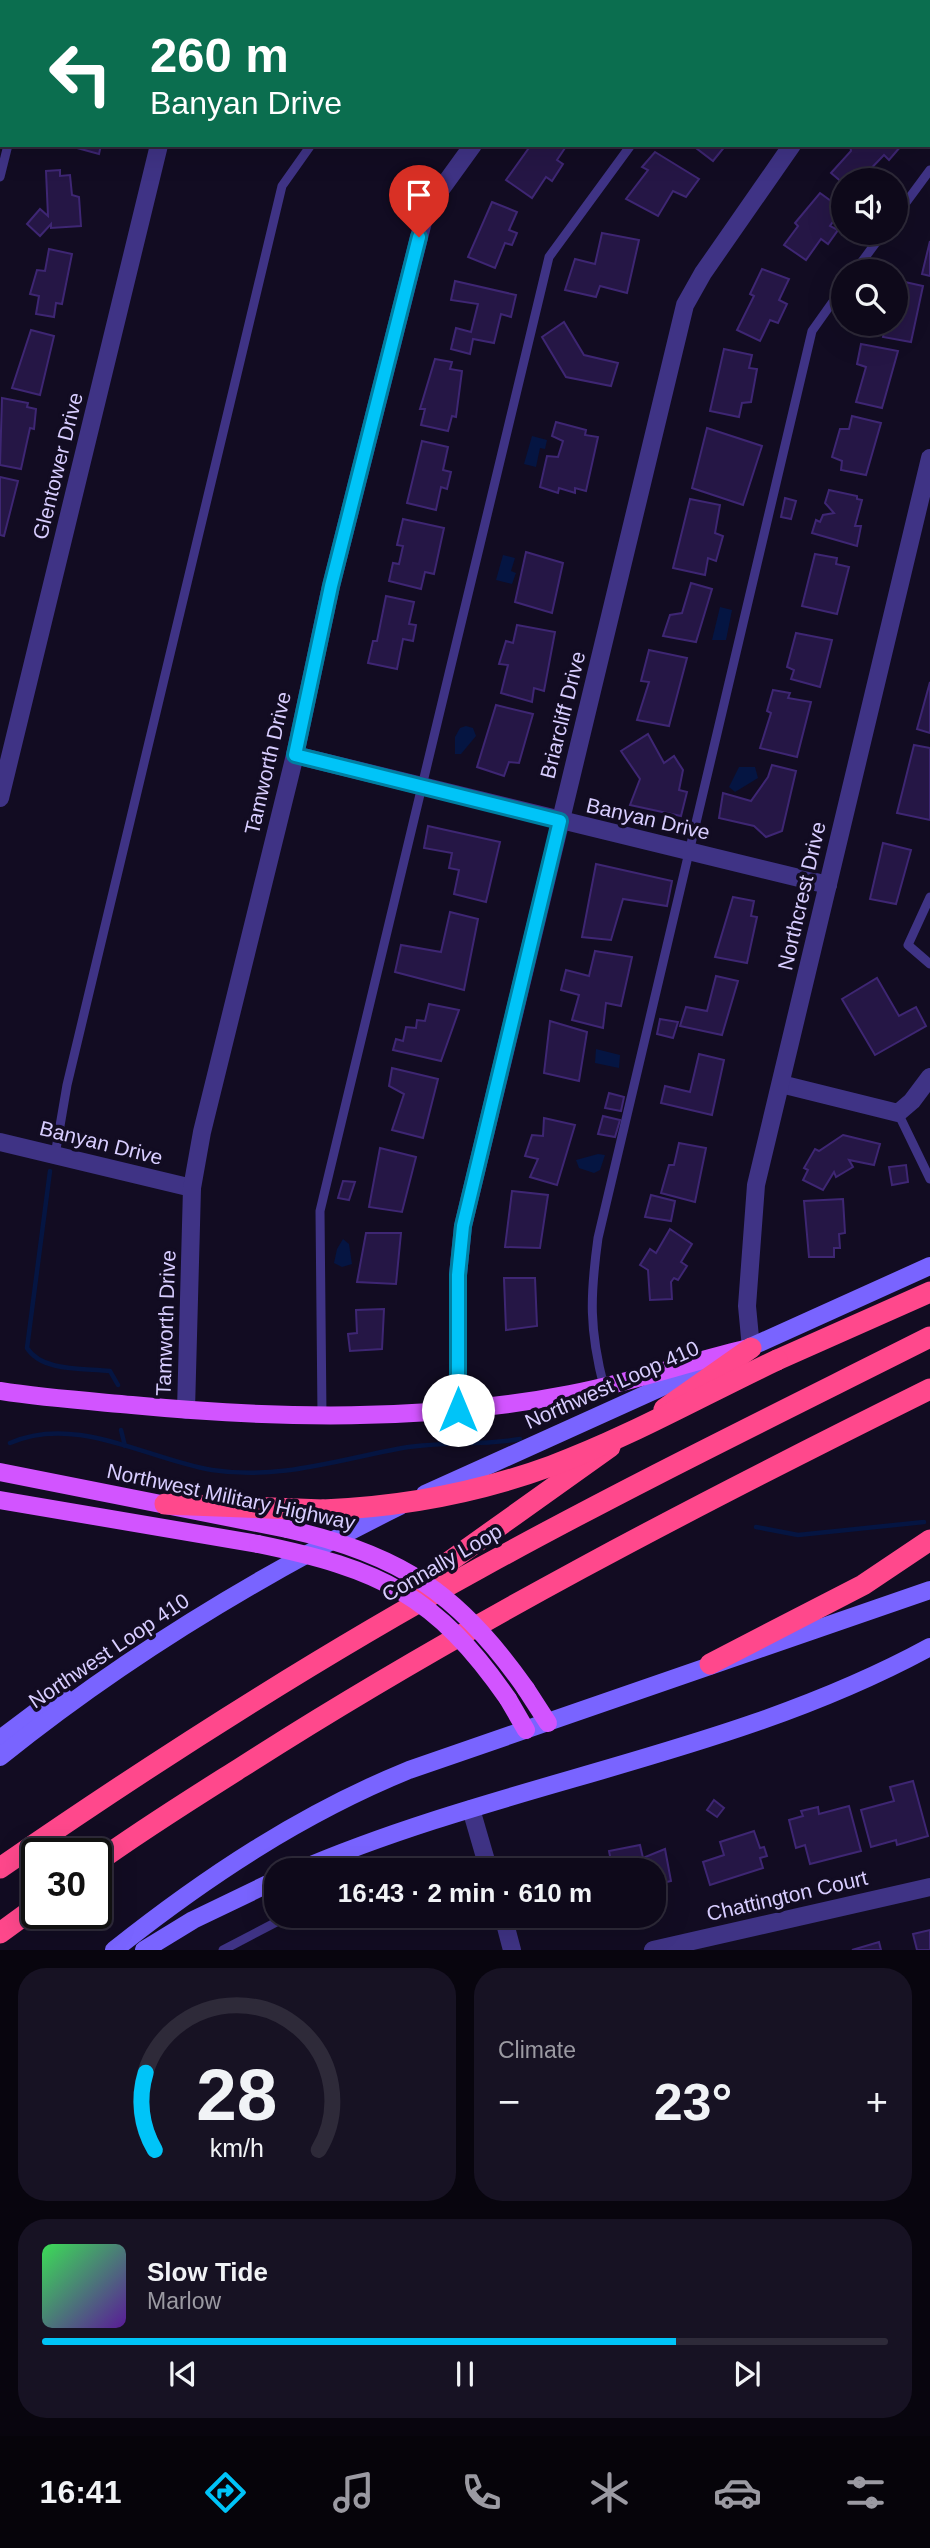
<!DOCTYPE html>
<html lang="en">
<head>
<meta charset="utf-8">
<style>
	:root { --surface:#0e091a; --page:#171223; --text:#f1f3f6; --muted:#9b9aa2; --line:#2e2a39; --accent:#00c4f8 }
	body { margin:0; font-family:Arial,sans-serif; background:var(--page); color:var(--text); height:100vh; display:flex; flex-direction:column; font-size:26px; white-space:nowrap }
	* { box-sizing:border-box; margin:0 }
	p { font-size:23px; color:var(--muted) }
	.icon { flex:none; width:38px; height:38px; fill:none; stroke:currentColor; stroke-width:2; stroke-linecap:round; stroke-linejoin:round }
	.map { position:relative; height:1950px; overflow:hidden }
	.sheet { display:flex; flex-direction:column; gap:18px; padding:18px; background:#08050e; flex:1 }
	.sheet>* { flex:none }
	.top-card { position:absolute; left:0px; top:0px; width:931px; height:147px; box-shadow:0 7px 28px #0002,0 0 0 2px var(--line); background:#0b6e4f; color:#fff; overflow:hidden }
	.tools { position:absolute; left:831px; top:168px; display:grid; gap:14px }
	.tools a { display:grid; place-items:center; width:77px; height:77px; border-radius:50%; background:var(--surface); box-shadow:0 7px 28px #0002,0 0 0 2px var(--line); font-size:35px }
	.speed { position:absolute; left:21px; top:1838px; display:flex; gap:14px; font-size:35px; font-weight:700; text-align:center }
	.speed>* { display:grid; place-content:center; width:91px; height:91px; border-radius:50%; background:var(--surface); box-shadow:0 7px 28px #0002,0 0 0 2px var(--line); line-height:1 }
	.speed .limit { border:4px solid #111; border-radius:10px; background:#fff; color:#111 }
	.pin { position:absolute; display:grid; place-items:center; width:60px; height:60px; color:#fff; margin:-72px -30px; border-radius:50% 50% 50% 0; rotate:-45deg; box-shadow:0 0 7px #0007 }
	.pin .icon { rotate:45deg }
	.me { position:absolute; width:77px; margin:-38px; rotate:0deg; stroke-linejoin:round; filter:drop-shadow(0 0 5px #0008) }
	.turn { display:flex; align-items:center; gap:24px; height:147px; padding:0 35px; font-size:32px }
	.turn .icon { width:91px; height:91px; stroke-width:2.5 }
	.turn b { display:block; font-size:49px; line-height:60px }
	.big { font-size:52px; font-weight:700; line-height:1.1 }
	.sheet .card { flex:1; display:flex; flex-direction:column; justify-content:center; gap:10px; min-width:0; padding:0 24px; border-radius:28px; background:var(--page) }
	.sheet .dial { align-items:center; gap:0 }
	.dial svg { height:182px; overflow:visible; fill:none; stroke:var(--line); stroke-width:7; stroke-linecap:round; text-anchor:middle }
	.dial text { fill:var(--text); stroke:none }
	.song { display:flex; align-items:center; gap:21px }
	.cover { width:84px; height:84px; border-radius:10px; background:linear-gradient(135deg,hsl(130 70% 55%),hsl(270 70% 35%)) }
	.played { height:7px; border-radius:4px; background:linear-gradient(90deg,var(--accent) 75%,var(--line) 75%) }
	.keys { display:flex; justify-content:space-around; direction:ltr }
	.heat { display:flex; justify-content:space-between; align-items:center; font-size:38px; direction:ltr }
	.sheet .tiles { flex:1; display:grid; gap:18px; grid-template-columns:1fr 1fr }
	.card:last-child { grid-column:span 2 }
	.trip { position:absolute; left:264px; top:1858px; width:402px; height:70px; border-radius:28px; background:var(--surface); box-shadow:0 7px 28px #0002,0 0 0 2px var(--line); font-weight:700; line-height:70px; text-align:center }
	.menu { display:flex; height:112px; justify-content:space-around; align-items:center; background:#06040a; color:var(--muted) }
	.menu .icon { width:49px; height:49px }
	.menu .active { color:var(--accent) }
	.menu b { font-size:32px; color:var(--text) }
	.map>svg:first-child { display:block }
</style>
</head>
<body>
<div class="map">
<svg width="930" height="1950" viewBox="0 0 930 1950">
	<rect width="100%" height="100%" fill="#120c22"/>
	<!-- water -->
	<g fill="#051542">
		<polygon points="532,436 547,440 545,449 540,448 536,467 524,464"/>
		<polygon points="503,555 515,558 511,571 516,573 512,584 496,580"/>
		<polygon points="720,607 732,610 726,640 712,640"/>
		<polygon points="466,726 473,728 476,736 461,754 455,754 455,737 460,728"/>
		<polygon points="739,767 755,767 758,778 735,792 729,787"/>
		<polygon points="596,1049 620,1055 619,1068 595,1063"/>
		<polygon points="598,1154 605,1155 600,1170 594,1173 579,1168 576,1160"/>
		<polygon points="343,1239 349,1244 352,1264 342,1267 334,1263 337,1249"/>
	</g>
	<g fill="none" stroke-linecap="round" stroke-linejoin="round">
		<!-- stream -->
		<g stroke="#051542" stroke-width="4.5">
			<path d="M50,1171L27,1348C42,1372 84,1368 110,1371L118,1385"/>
			<polyline points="121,1430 125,1446"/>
			<path d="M10,1443C76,1414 147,1459 212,1470C277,1480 334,1461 397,1449C435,1441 479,1446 520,1439"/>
			<polyline points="756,1527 798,1535 924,1522"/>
		</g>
	</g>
	<!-- building -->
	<g fill="#251645" stroke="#3e2673" stroke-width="2">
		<polygon points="739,0 805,0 804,2"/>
		<polygon points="66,145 101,145 99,154"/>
		<polygon points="531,145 567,145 557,160 563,164 552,181 546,177 532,198 506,180"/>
		<polygon points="692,145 726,145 713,161"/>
		<polygon points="850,145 900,145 901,146 889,160 884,155 860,180 844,180 844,184 831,173 851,151"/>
		<polygon points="655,152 699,179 686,197 673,191 658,216 626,199 648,170 642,167"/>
		<polygon points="60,170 60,176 70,175 72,195 79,197 81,226 51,228 51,224 40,236 27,224 40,209 48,216 46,171"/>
		<polygon points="820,193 842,209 830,226 838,230 828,244 821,239 806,260 784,245 798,226 795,223"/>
		<polygon points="492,202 517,212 509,230 517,233 512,245 505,243 495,268 468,257"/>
		<polygon points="602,233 639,240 627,293 600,286 596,297 565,290 575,259 595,264"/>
		<polygon points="930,241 930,276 922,274"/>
		<polygon points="49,249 72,254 62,304 56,303 54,317 36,314 39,296 30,294 37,270 45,271"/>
		<polygon points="762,269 789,279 779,300 787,304 778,323 770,320 760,341 737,330 754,296 750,294"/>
		<polygon points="896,280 923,286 911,342 883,337 885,324 896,324"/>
		<polygon points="455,281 516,295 511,317 501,314 494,343 473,339 470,354 451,349 456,328 471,332 478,304 451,300"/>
		<polygon points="564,322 584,355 618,363 611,386 566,377 542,337"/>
		<polygon points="31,330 54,336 40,395 12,388"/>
		<polygon points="861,344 898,351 882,408 856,402 866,367 857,364"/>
		<polygon points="724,349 752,355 749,368 757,369 751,402 742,403 739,417 710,411"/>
		<polygon points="435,359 452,362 450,369 462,371 456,417 452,416 448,431 421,425 425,409 420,409"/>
		<polygon points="2,398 28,403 27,407 36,409 34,429 30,428 21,469 0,465"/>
		<polygon points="852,416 881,423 866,475 841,470 842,461 832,457 840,429 849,429"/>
		<polygon points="556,422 586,430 585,435 598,437 586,491 575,488 575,493 559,488 558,493 540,487 547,456 558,457 563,441 552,436"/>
		<polygon points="707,428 762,446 743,505 692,488"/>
		<polygon points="422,441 448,447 443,470 451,472 447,489 441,487 436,510 407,503"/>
		<polygon points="0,477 18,481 4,536 0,535"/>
		<polygon points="829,490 857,496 857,499 862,500 855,526 861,526 857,546 812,533 816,520 820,522 823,515 834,513 825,503"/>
		<polygon points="785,498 796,501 791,519 781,517"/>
		<polygon points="690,499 720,505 715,533 723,536 716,561 708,558 705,575 673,568"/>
		<polygon points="403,519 444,528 434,574 425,572 421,589 389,581 393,563 399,564 403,546 397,545"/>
		<polygon points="526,552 563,563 552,613 515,602"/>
		<polygon points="815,554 837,558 836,564 849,567 837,614 802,606"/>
		<polygon points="691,583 712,589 696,642 663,636 670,615 682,613"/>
		<polygon points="386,596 414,602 409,624 416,625 413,641 403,639 397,669 368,663 373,641 377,641"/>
		<polygon points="517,625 555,632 544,691 534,688 532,702 501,693 508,665 499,664 506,641 513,643"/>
		<polygon points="796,633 832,640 820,687 791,679 794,670 787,667"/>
		<polygon points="649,650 687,658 669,726 637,720 649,682 641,681"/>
		<polygon points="930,682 930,733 917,729"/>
		<polygon points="773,690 790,693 788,698 811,702 797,757 760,748 771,713 767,711"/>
		<polygon points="496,705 533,714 519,763 509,762 504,776 477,767"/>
		<polygon points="648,734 664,763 674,756 683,770 679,790 687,792 681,816 630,805 640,779 621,751"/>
		<polygon points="914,745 930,748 930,820 897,813"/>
		<polygon points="772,765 796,771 782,831 766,837 754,826 719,818 723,793 751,801 768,777"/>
		<polygon points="428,826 500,842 486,902 454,894 459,870 449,868 452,853 424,848"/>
		<polygon points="883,843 911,850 896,904 870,899"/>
		<polygon points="596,864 672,881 667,906 623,899 611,940 582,937"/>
		<polygon points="733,897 754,901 751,916 757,917 747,963 715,957"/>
		<polygon points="450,912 478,919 464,990 395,972 401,945 441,952"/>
		<polygon points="595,951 632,957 621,1006 606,1003 603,1028 572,1020 579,995 561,990 566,970 589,976"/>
		<polygon points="716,976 738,981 722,1035 680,1026 686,1007 707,1011"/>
		<polygon points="877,978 899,1016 916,1007 926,1026 875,1055 842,999"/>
		<polygon points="429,1004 459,1010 441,1061 393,1050 396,1039 403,1041 406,1027 416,1028 417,1020 425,1021"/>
		<polygon points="660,1019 678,1022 673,1038 657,1034"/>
		<polygon points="550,1021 587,1032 579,1081 544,1073"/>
		<polygon points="699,1054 724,1060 712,1115 661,1103 665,1086 690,1092"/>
		<polygon points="392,1068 438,1079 423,1138 392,1130 404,1094 389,1086"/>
		<polygon points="609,1093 624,1097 621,1111 605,1108"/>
		<polygon points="603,1116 620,1120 615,1137 598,1134"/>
		<polygon points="544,1118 575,1125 557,1185 530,1177 538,1159 525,1156 532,1135 543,1136"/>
		<polygon points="843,1135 880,1144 874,1165 849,1160 853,1167 836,1177 834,1172 823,1190 803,1180 808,1170 804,1168 815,1149 819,1151"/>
		<polygon points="679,1143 706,1148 695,1202 661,1193 669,1165 674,1165"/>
		<polygon points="380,1148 416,1157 402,1212 369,1207"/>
		<polygon points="906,1165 908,1182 892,1185 889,1167"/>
		<polygon points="343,1181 355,1182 349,1200 338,1198"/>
		<polygon points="512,1191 548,1195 540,1248 505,1247"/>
		<polygon points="651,1195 675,1201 671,1221 645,1217"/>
		<polygon points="843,1199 845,1233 839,1234 840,1248 834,1248 834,1257 809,1257 804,1201"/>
		<polygon points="670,1229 692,1244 681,1262 687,1266 678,1280 674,1278 671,1282 672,1299 650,1300 648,1270 640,1265 650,1249 656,1253"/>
		<polygon points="366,1233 401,1233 396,1284 357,1282"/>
		<polygon points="504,1278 535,1278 537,1326 506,1330"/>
		<polygon points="384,1309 382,1349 350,1351 348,1334 357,1333 356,1310"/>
		<polygon points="913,1781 928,1836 897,1845 896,1840 871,1847 861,1810 894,1801 890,1787"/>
		<polygon points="714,1800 724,1808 717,1817 707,1810"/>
		<polygon points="849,1806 861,1851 810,1864 805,1845 796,1848 789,1820 803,1816 801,1811 818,1807 819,1814"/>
		<polygon points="754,1831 760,1848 764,1847 767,1856 760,1858 763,1868 710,1885 703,1862 724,1855 720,1842"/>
		<polygon points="640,1845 643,1858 665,1849 671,1881 654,1885 654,1871 613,1871 609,1851"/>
		<polygon points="930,1930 930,1950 917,1950 913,1934"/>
		<polygon points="879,1942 881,1950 852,1950"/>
	</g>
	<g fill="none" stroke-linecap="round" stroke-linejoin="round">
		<!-- lane -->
		<g stroke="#3f3385" stroke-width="9">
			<polyline points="95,2 96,0"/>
			<polyline points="413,2 414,0"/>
			<polyline points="705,2 706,0"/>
			<polyline points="0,177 8,145"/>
			<polyline points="896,216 930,170"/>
			<polyline points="855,271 883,233"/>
			<polyline points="930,897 908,945 930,964"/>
			<polyline points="898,1113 930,1179"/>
			<polyline points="55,1155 67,1085 282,186 311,145"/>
			<path d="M604,1387C589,1329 590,1296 598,1238L812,331L844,286"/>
			<polyline points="322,1416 320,1211 549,257 631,145"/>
			<polyline points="223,1950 288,1916"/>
		</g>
		<!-- street -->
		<g stroke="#3f3385" stroke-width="18">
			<polyline points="258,2 259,0"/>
			<polyline points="563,2 564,0"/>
			<polyline points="846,2 846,0"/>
			<polyline points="295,755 828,885"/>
			<polyline points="0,798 159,145"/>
			<polyline points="781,1084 898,1113 912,1101 930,1077"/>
			<polyline points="0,1142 192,1188"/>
			<polyline points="751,1348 747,1306 756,1185 930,458"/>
			<polyline points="186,1410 192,1188 202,1132 295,755 331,586 426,210 473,145"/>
			<polyline points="458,1410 458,1275 463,1226 685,305 703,273 792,145"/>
			<polyline points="471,1809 489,1871"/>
			<polyline points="503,1916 512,1950"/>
			<polyline points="653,1950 930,1887"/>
		</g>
		<!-- secondary -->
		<g stroke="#7964ff" stroke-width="18">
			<polyline points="477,0 485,2"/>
			<polyline points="929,110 930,110"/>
			<polyline points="425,1494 930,1266"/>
			<polyline points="0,1739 40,1709 64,1697"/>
			<path d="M0,1757C123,1658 258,1576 400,1506"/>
			<path d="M297,1871C503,1782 732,1755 930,1647"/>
			<path d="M114,1950C206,1877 301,1814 409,1770L930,1590"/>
			<polyline points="144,1950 193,1920 276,1880"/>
		</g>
		<!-- primary -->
		<g stroke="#d254ff" stroke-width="18">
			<path d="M0,1391C44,1398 88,1401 132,1405C277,1419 426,1422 570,1394C629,1383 686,1363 745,1349"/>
			<polyline points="0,1472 287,1529"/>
			<polyline points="0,1500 258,1544"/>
			<polyline points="526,1689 548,1723"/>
			<polyline points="508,1699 526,1730"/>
		</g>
		<!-- highway -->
		<g stroke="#ff488c" stroke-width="21">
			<polyline points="777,1360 930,1292"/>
			<polyline points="664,1409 751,1348"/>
			<polyline points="165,1504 323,1510"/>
			<polyline points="408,1591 610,1447"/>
			<polyline points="710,1664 863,1585 930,1540"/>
			<path d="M96,1863C143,1829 193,1798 242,1767C462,1626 696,1505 930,1389"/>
			<path d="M0,1868C155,1761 314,1659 480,1568C627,1487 779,1413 930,1337"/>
			<polyline points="0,1933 37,1906"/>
		</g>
		<!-- primary-bridge -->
		<g stroke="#d254ff" stroke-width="18">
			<path d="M287,1529C400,1554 460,1594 526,1689"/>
			<path d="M258,1544C380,1569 436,1595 508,1699"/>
		</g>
		<!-- highway-bridge -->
		<path stroke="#ff488c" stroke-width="21" d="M323,1510C402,1507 477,1493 551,1466C629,1437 703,1395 777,1360"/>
	</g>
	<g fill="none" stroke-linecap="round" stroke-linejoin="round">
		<!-- route casing -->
		<g stroke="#007fa1" stroke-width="18">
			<polyline id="route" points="419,237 331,586 295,755 560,821 463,1226 458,1275 458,1410"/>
		</g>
		<!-- route -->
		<use href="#route" stroke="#00c4f8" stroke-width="12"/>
	</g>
	<g text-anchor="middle" stroke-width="7" stroke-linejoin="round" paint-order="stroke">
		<!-- street labels -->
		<g font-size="21" fill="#d8cdff" stroke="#120c22">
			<text transform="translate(58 466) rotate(-76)" y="7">Glentower Drive</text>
			<text transform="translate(563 715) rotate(-76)" y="7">Briarcliff Drive</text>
			<text transform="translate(268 763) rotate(-77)" y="7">Tamworth Drive</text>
			<text transform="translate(648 819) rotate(13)" y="7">Banyan Drive</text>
			<text transform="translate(802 896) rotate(-77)" y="7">Northcrest Drive</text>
			<text transform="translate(101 1143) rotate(14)" y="7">Banyan Drive</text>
			<text transform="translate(166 1323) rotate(-88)" y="7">Tamworth Drive</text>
			<text transform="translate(612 1385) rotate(-24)" y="7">Northwest Loop 410</text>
			<text transform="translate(231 1497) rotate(12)" y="7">Northwest Military Highway</text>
			<text transform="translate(442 1563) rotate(-30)" y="7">Connally Loop</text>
			<text transform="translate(109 1651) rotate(-34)" y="7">Northwest Loop 410</text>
			<text transform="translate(787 1896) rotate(-13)" y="7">Chattington Court</text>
		</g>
	</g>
</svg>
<div class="tools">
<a><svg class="icon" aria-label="sound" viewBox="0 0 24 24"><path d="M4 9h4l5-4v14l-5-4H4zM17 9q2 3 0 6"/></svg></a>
<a><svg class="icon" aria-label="search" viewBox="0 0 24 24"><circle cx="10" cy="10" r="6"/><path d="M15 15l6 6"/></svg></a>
</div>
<div class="speed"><div class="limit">30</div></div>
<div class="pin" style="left:419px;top:237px;background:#d93025"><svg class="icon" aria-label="arrive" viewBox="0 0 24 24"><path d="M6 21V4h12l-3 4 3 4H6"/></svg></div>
<svg class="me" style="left:458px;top:1410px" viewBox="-20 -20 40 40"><circle r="19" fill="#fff"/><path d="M0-13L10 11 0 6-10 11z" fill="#00c4f8"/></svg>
<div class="trip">16:43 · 2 min · 610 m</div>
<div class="top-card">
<div class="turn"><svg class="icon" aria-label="left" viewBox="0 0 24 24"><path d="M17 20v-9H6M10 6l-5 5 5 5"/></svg><div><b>260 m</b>Banyan Drive</div></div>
</div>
</div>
<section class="sheet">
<div class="tiles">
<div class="card dial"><svg viewBox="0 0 100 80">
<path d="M14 69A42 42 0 1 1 86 69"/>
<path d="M14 69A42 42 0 0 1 10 35" stroke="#00c4f8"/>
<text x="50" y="56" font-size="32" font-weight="700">28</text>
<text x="50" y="72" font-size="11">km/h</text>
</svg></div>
<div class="card"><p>Climate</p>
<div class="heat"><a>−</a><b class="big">23°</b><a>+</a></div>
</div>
<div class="card">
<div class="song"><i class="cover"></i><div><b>Slow Tide</b><p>Marlow</p></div></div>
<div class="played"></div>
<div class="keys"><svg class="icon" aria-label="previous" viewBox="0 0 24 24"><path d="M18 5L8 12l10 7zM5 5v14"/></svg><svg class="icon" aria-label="pause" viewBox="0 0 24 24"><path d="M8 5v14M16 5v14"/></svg><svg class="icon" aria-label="next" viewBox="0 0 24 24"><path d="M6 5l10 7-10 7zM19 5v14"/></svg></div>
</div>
</div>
</section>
<nav class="menu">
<b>16:41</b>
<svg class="icon active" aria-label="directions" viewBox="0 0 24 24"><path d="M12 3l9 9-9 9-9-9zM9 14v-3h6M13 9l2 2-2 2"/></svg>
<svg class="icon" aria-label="music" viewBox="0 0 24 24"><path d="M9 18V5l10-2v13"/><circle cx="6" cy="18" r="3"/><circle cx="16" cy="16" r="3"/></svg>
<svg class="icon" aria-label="phone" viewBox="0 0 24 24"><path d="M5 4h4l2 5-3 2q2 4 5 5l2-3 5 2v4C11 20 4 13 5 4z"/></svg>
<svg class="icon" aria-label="climate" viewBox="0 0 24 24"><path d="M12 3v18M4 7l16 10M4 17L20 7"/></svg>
<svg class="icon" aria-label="car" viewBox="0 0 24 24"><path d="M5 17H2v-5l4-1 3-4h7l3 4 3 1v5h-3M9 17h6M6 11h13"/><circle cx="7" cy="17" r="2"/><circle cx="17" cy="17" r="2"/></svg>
<svg class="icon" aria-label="filters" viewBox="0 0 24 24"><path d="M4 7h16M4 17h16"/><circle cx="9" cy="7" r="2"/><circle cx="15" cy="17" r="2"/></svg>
</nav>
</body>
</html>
